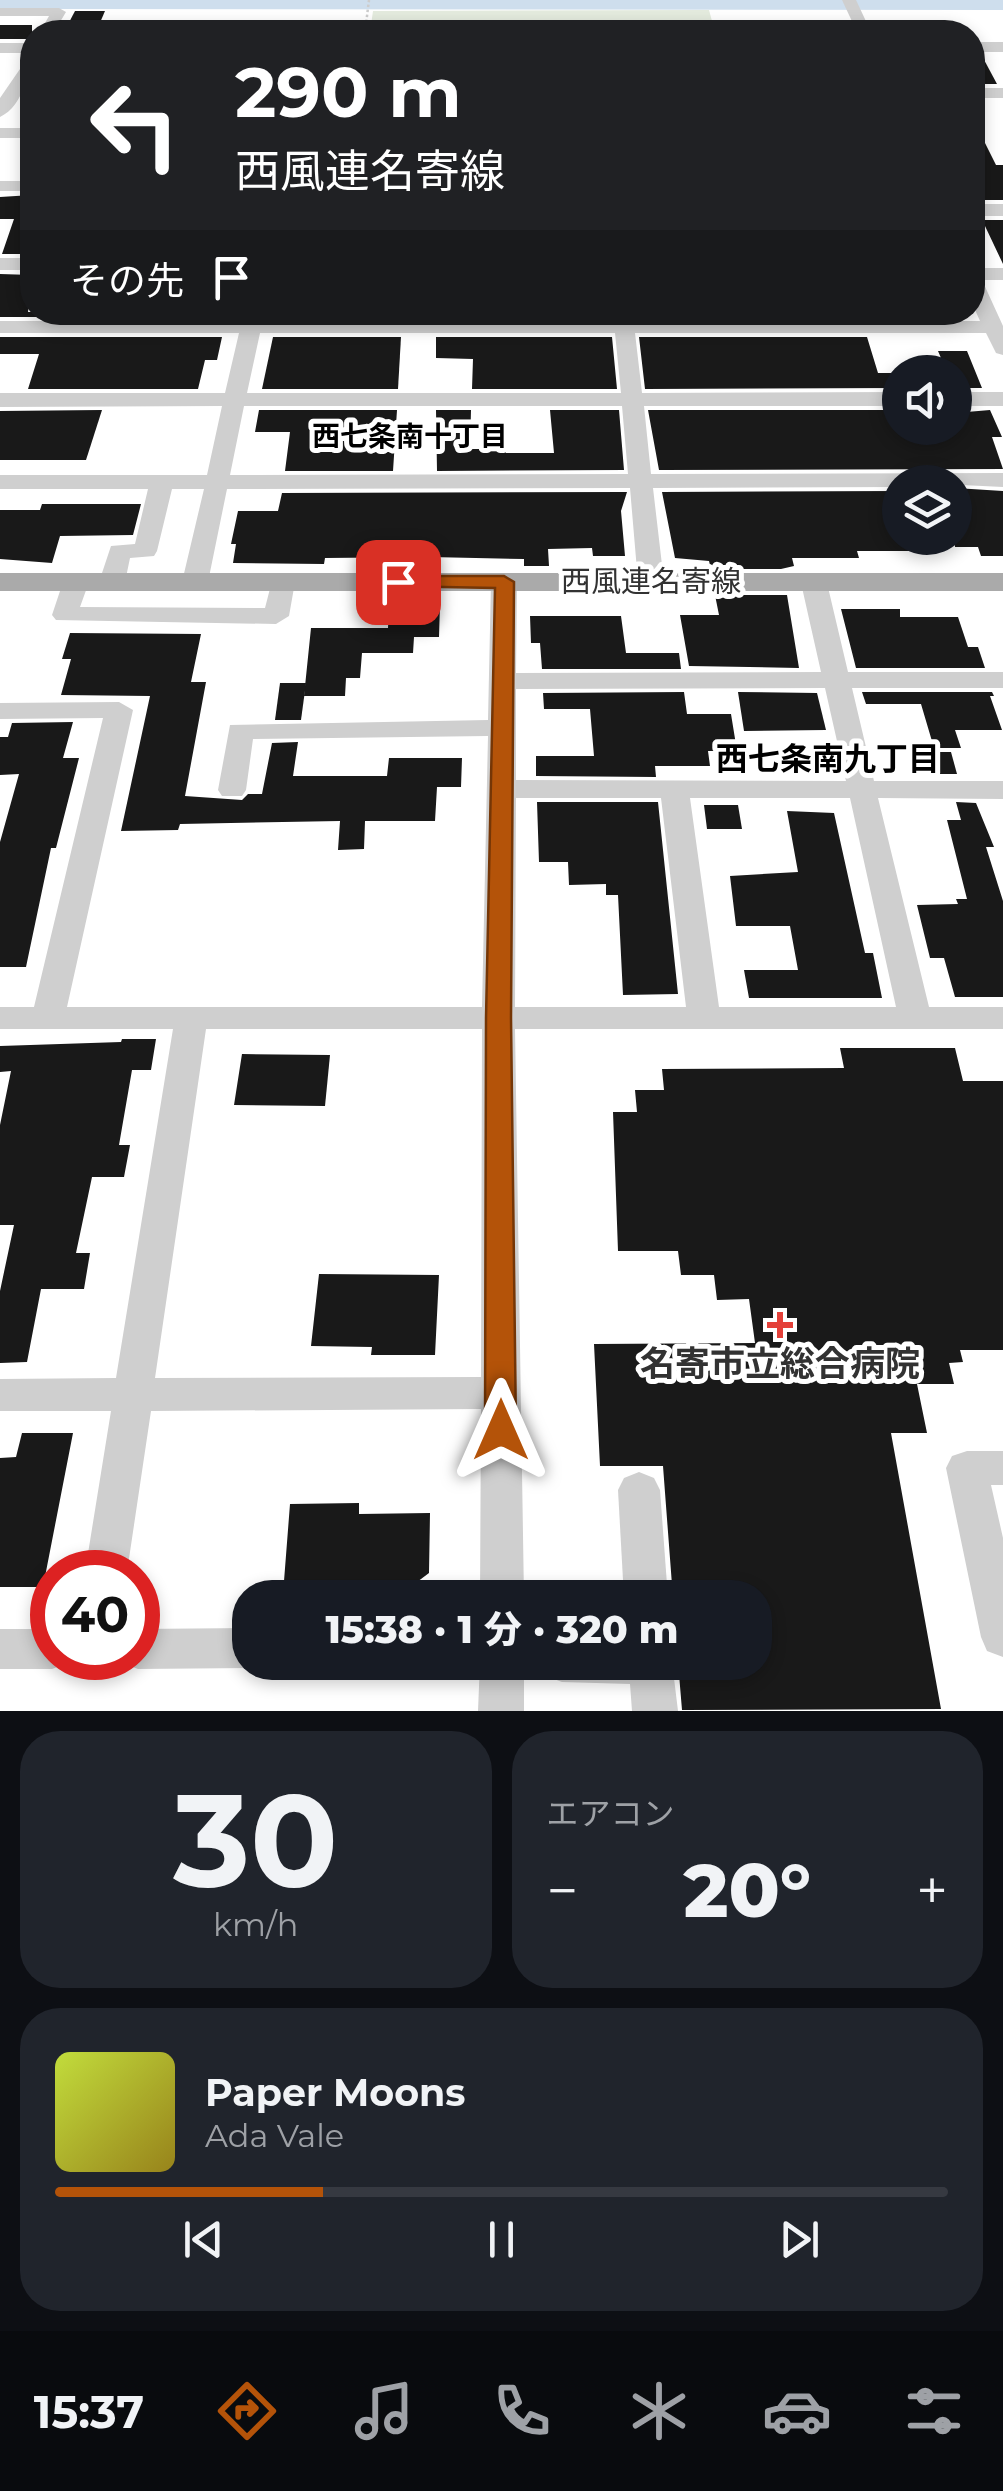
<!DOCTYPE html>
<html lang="ja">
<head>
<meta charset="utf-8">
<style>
	:root { --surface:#171b24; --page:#20242c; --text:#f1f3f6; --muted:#9ea1a6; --line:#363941; --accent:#b45309 }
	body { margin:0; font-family:Montserrat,"Noto Sans JP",sans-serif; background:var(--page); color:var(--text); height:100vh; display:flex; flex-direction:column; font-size:38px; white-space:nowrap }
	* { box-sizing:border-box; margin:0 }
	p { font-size:32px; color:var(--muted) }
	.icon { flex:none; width:55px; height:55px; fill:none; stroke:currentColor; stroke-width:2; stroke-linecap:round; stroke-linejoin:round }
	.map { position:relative; height:1711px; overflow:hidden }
	.sheet { display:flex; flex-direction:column; gap:20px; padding:20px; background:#0d0f14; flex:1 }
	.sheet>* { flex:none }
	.top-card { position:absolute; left:20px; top:20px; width:965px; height:305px; border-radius:40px; box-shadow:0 5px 15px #0003; background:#202124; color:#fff; overflow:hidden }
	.buttons { position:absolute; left:882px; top:355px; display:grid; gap:20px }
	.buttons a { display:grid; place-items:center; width:90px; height:90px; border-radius:50%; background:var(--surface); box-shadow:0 5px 15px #0003; font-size:50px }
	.speed { position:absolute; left:30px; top:1550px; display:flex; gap:20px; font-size:50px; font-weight:700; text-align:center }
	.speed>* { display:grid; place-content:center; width:130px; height:130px; border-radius:50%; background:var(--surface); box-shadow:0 5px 15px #0003; line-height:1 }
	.speed .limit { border:15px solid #d22; background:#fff; color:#111 }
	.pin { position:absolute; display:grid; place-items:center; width:85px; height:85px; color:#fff; margin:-42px; border-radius:20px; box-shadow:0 5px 15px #0006 }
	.me { position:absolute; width:110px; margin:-55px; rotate:0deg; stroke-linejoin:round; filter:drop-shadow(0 0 8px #0008) }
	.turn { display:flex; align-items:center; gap:35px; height:210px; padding:0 50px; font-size:45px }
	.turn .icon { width:130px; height:130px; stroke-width:2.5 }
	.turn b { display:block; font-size:70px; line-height:85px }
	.then { display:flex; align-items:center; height:95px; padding:0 50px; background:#0003; gap:20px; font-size:38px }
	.big { font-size:75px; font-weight:800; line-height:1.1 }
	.sheet .card { flex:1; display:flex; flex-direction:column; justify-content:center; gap:15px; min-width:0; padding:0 35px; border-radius:40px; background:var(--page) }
	.sheet .dial { align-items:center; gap:0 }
	.dial b { font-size:130px; line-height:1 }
	.song { display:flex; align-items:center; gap:30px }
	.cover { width:120px; height:120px; border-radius:15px; background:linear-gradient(135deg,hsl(70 70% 55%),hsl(50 70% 35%)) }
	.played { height:10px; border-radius:5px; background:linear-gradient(90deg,var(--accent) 30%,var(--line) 30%) }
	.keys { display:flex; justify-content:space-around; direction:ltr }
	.heat { display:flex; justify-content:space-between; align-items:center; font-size:55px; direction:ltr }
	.sheet .tiles { flex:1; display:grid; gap:20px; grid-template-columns:1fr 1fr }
	.card:last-child { grid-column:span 2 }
	.trip { position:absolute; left:232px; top:1580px; width:540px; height:100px; border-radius:40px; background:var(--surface); box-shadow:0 5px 15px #0003; font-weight:800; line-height:100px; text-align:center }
	.dock { display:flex; height:160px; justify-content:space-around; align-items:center; background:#090b0e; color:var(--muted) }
	.dock .icon { width:70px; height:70px }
	.dock .current { color:var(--accent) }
	.dock b { font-size:45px; color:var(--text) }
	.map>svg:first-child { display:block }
</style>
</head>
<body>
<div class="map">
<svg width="1003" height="1711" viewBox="0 0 1003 1711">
	<rect width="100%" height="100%" fill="#fff"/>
	<!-- green -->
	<polygon fill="#e4ebde" points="709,10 715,32 370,32 373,11"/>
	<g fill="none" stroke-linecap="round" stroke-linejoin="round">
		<!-- river -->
		<polygon fill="#cedeed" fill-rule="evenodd" points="0,0 1003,0 1003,10 0,9"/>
	</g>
	<!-- building -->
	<g fill="#191919">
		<polygon points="75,11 105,11 96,32 64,32"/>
		<rect x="0" y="25" width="32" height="14"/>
		<polygon points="972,56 982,56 997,84 972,84"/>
		<polygon points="972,117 996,165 1003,165 1003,200 972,200 972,196 984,196 972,172"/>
		<polygon points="32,195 32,243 28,254 2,254 14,219 0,219 0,197"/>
		<polygon points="975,220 1003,220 1003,264 985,226 978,226"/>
		<polygon points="0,274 32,275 28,312 227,312 226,317 0,317"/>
		<rect x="277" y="312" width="126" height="5"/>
		<polygon points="435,312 609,312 610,317 435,317"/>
		<polygon points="637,312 859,312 860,317 637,317"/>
		<polygon points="0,337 222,337 217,360 205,360 198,389 28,389 39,354 0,354"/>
		<polygon points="273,337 401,337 398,389 262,389"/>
		<polygon points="436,337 612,337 617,389 472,389 473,359 436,358"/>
		<polygon points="639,337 867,337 878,373 900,373 900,388 645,389"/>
		<polygon points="938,351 967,351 982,388 955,388 955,372 947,372"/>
		<polygon points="102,410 86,460 0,460 0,411"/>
		<polygon points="259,410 397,410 393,471 285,471 290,432 255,432"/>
		<polygon points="436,410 471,410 470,449 506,449 506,453 554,453 550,410 619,410 624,470 437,471"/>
		<polygon points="648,410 900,410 900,428 955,428 955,413 990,410 1002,437 992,437 1003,469 659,470"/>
		<polygon points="955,488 1003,491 1003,556 981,556 978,547 955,547"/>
		<polygon points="900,491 900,538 907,538 911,551 857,551 859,558 792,558 794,566 781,569 711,569 709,561 675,558 662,492"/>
		<polygon points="627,492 621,511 625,556 593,556 592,548 548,549 549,566 524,566 524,559 430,557 325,558 324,564 233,563 236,544 231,544 238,511 278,511 282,493"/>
		<polygon points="42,504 141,504 133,535 60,536 52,563 0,559 0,510 40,510"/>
		<polygon points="715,595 787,595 799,668 689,666 680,615 719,615"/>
		<polygon points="389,604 440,604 439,637 414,637 413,653 362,653 360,678 346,678 345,696 304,696 311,628 388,628"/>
		<polygon points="841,609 900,609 900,617 958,617 968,647 978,647 985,668 856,668"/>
		<polygon points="530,616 621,616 626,653 679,653 681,669 542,669 540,643 531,643"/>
		<polygon points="70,633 201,634 191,682 206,682 185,796 242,800 248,794 262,794 272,743 298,742 293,776 387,776 389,758 462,758 461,787 437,787 435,821 365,821 364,849 338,850 340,821 180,824 178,830 121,831 150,696 61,695 71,659 62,659"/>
		<polygon points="280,683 306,683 301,720 275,720"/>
		<polygon points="684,692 687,714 731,714 737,751 708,751 710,766 655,766 656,777 536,776 536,756 594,756 590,709 544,709 543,693"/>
		<polygon points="738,692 817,693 826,730 744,731"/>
		<polygon points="862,692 992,692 994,696 990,696 1002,730 955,730 961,748 934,748 921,704 866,704"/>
		<polygon points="73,722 63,758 79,758 56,848 51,848 26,967 0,967 0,842 19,774 0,775 0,737 8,737 12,723"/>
		<polygon points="926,752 951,752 957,774 932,774"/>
		<polygon points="537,802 658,802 678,994 623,995 618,895 606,895 606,884 569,885 568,862 539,862"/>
		<polygon points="956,802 976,803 994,847 986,847 1003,901 1003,997 955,997 944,958 930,958 917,905 958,904 956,899 967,899 947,820 961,820"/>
		<polygon points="704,805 738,805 742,829 707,829"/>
		<polygon points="787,811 834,813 865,953 873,953 882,998 749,998 744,970 798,970 790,926 736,926 730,876 798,872"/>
		<polygon points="122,1039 156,1039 151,1070 132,1070 119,1145 130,1145 124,1177 92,1177 76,1253 90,1253 84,1289 41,1289 27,1362 0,1363 0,1291 14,1225 0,1225 0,1125 11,1071 0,1072 0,1046 121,1042"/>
		<polygon points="840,1048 955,1048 963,1081 1003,1081 1003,1350 960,1350 963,1362 949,1363 954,1384 917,1384 927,1433 891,1433 941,1709 682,1710 678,1662 755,1662 755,1598 673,1598 663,1466 600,1466 594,1344 755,1343 749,1299 717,1300 714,1275 681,1275 678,1251 618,1251 613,1112 637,1112 635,1090 664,1090 662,1069 844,1068"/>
		<polygon points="242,1054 330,1055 325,1106 234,1105"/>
		<polygon points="319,1274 439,1275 435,1355 371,1355 372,1347 311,1346"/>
		<polygon points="22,1433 73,1433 43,1587 0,1587 0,1458 16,1457"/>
		<polygon points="359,1503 359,1514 430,1513 429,1573 417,1582 355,1582 355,1594 283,1594 290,1504"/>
	</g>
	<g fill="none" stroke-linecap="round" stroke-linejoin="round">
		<!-- path -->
		<polyline stroke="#ccc" stroke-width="2.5" stroke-dasharray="2.5 2.5" stroke-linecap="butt" points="365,32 369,0"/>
		<!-- minor -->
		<g fill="#cfcfcf" fill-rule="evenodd">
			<polygon points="842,0 856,0 871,32 857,32"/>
			<polygon points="0,8 59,8 66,12 54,32 40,32 49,16 0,16"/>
			<rect x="972" y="42" width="31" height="10"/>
			<path d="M0,43H32C32,67 24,106 0,117V98L31,53H0Z"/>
			<rect x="972" y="88" width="31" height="10"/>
			<rect x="0" y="128" width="32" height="10"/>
			<rect x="0" y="181" width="32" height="10"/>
			<rect x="972" y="204" width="31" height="12"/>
			<rect x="0" y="258" width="32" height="12"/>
			<path d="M972,268H1003V280H982L1003,326V355L996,353L986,333H635L642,393L900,392V406H644L651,474L1003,473V487L900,482V487L653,488L664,582L651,590L638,582L630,488L227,489L208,582L195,590L182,582L204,489H172L157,551L154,556L130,558L125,582L112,590L99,582L111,546L135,544L148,489H0V475H207L222,406L0,407V393H225L239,333H0V321H242L244,312H264L262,321H614L613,312H633L634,321H980L972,303ZM260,333H615L621,393H247ZM244,406H622L628,474L230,475Z"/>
			<rect x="955" y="392" width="48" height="14"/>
			<polygon points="76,574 89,582 80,607 265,608 273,577 282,574 295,582 289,616 276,624 56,620 52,615 63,582"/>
			<path d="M504,574L517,582L516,673L821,672L801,583L814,575L827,583L848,672H1003V688H852L874,781H1003V799L878,798L929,1007H1003V1029H515L524,1598H480L481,1409L151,1411L127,1572H85L111,1411H0V1379L116,1378L173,1029H0V1007H34L103,718L0,719V703L119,702L133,710L67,1007H482L488,736L253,739L246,790L242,796H222L218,790L230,725L488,720L491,582ZM825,688L846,781L516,780V689ZM516,798H661L686,1007H515ZM690,798H850L896,1007H719ZM206,1029H482L481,1377L155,1378Z"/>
			<polygon points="967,1451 1003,1451 1003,1485 991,1485 1003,1538 1003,1657 987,1651 981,1637 946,1468 952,1456"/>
			<polygon points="639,1472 654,1478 660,1490 668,1598 624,1598 618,1490 624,1478"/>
			<polygon points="250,1628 250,1662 265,1662 250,1668 138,1669 122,1663 120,1658 138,1658 138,1629"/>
			<polygon points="0,1629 52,1629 52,1658 70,1658 68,1663 52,1669 0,1669"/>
			<polygon points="480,1662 524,1662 524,1711 478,1711"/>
			<polygon points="540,1662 672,1662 678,1711 632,1711 630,1684 562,1682 546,1676"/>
		</g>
		<!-- major -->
		<rect fill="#aaa" fill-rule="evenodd" x="0" y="573" width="1003" height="18"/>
	</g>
	<!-- route -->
	<polygon fill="#b45309" stroke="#753606" stroke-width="2.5" points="398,576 504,576 514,582 511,1018 516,1430 512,1439 501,1443 490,1439 485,1430 486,1018 495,588 391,586 388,582"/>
	<!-- markers -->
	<path fill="#e44039" stroke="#fff" stroke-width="4" d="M775 1310h10v10h10v10h-10v10h-10v-10h-10v-10h10z"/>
	<g text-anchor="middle" stroke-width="10" stroke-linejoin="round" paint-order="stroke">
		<!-- far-neighbourhood labels -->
		<g font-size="28" font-weight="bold" fill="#000" stroke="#fff">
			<text x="410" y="446">西七条南十丁目</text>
		</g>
		<!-- street labels -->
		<g font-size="30" fill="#323232" stroke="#fff">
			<text x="651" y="592">西風連名寄線</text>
		</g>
		<!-- neighbourhood labels -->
		<g font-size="32" font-weight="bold" fill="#000" stroke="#fff">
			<text x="828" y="770">西七条南九丁目</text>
		</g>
		<!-- near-poi labels -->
		<g font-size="35" font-weight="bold" fill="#323232" stroke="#fff">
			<text x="780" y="1376">名寄市立総合病院</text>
		</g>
	</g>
</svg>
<div class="buttons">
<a><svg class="icon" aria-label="sound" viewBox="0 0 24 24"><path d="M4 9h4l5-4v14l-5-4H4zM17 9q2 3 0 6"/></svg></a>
<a><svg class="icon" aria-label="layers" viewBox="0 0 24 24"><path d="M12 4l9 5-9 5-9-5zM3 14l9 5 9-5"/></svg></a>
</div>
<div class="speed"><div class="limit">40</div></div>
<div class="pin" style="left:398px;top:582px;background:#d93025"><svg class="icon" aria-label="arrive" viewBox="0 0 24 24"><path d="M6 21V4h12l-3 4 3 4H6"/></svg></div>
<svg class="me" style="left:501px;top:1430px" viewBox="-20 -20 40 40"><path d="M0-17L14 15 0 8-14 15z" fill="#b45309" stroke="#fff" stroke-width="4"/></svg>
<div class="trip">15:38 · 1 分 · 320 m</div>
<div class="top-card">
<div class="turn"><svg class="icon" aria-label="left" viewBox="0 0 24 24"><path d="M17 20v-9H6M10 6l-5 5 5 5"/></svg><div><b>290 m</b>西風連名寄線</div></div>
<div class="then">その先<svg class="icon" aria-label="arrive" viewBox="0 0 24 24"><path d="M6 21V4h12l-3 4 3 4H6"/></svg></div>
</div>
</div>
<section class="sheet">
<div class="tiles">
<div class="card dial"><b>30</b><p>km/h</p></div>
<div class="card"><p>エアコン</p>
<div class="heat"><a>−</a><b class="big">20°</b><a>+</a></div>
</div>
<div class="card">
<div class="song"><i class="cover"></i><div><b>Paper Moons</b><p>Ada Vale</p></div></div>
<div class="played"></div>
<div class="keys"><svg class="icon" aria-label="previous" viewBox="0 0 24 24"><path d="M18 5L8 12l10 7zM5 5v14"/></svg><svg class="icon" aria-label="pause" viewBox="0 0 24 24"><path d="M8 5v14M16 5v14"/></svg><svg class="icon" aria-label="next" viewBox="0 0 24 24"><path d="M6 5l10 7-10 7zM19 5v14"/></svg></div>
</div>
</div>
</section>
<nav class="dock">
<b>15:37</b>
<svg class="icon current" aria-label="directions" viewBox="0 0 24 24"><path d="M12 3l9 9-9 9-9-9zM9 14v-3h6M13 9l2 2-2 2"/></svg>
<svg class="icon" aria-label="music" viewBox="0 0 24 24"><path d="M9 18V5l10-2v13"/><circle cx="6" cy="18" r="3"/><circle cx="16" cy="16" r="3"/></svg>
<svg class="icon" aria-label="phone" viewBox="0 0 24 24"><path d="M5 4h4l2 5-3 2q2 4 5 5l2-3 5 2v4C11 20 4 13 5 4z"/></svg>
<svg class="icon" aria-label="climate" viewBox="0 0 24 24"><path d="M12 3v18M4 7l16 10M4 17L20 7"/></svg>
<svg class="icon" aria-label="car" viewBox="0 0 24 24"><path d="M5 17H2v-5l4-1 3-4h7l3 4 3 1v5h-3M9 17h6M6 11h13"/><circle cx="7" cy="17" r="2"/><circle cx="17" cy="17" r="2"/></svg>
<svg class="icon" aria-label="filters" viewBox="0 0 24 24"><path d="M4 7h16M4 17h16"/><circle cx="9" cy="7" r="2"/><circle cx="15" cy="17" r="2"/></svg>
</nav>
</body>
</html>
